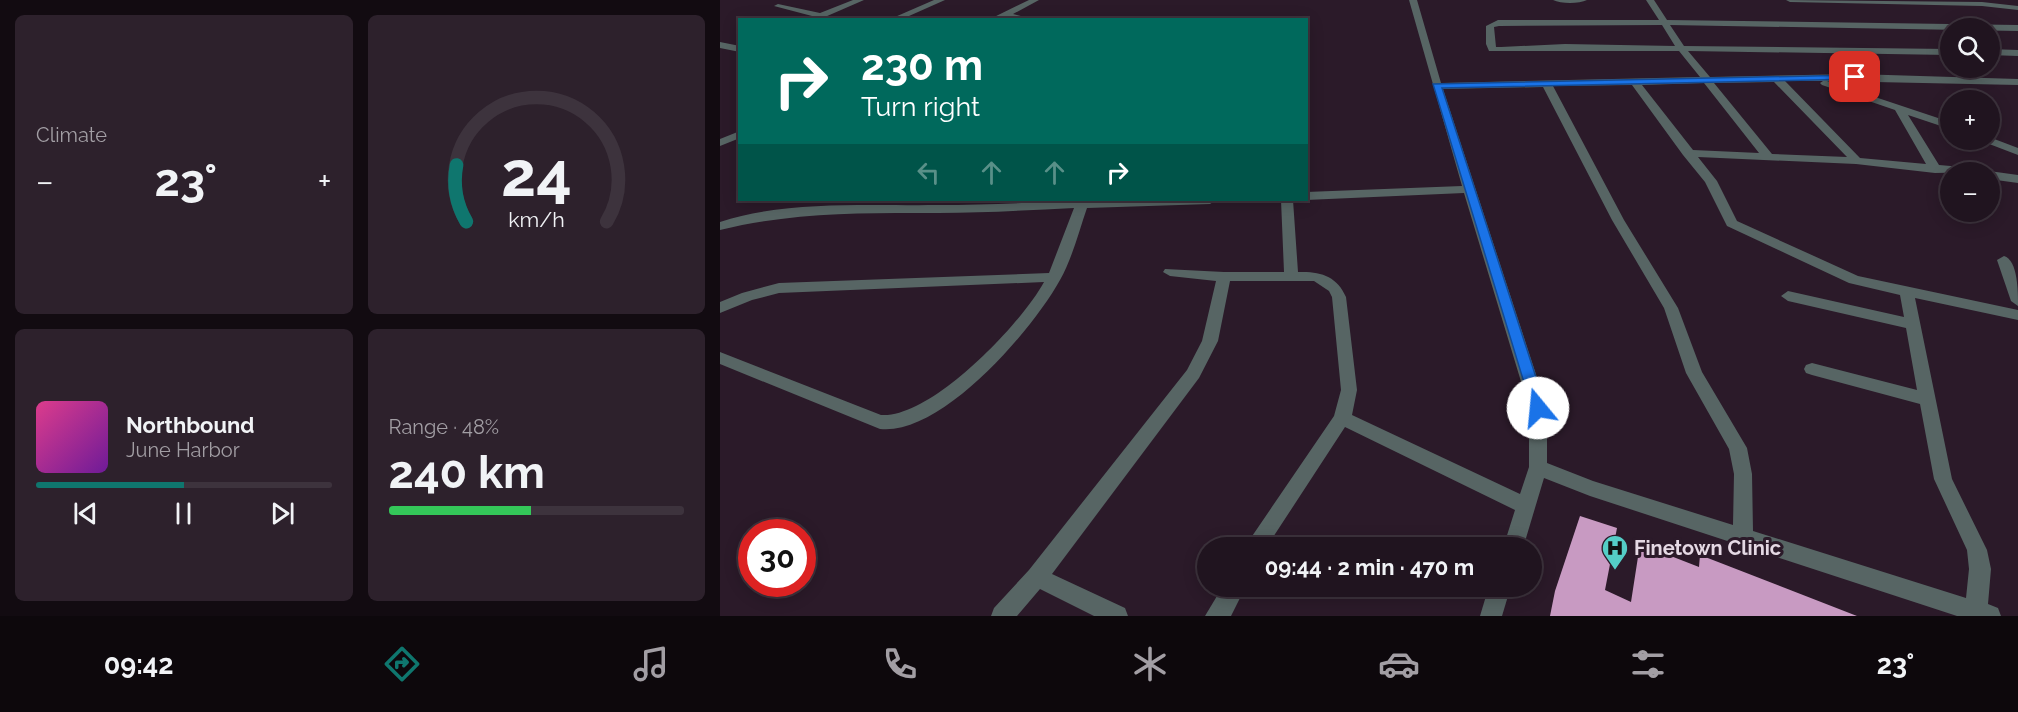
<!DOCTYPE html>
<html lang="en">
<head>
<meta charset="utf-8">
<style>
	:root { --surface:#20141f; --page:#2d212c; --text:#f1f3f6; --muted:#a29ea4; --line:#3d333d; --accent:#0f766e }
	body { margin:0; font-family:Raleway,sans-serif; background:var(--page); color:var(--text); height:100vh; display:flex; flex-direction:column; font-size:22px; white-space:nowrap }
	* { box-sizing:border-box; margin:0 }
	p { font-size:20px; color:var(--muted) }
	.icon { flex:none; width:33px; height:33px; fill:none; stroke:currentColor; stroke-width:2; stroke-linecap:round; stroke-linejoin:round }
	.map { position:relative; flex:1; overflow:hidden }
	.sheet { display:flex; flex-direction:column; gap:15px; padding:15px; background:#120b11; width:720px }
	.sheet>* { flex:none }
	.guide { position:absolute; left:18px; top:18px; width:570px; height:183px; border-radius:0px; box-shadow:0 3px 15px #0003,0 0 0 2px var(--line); background:#00695c; color:#fff; overflow:hidden }
	.tools { position:absolute; left:1220px; top:18px; display:grid; gap:12px }
	.tools a { display:grid; place-items:center; width:60px; height:60px; border-radius:50%; background:var(--surface); box-shadow:0 3px 15px #0003,0 0 0 2px var(--line); font-size:30px }
	.speed { position:absolute; left:18px; top:519px; display:flex; gap:12px; font-size:30px; font-weight:700; text-align:center }
	.speed>* { display:grid; place-content:center; width:78px; height:78px; border-radius:50%; background:var(--surface); box-shadow:0 3px 15px #0003,0 0 0 2px var(--line); line-height:1 }
	.speed .limit { border:9px solid #d22; background:#fff; color:#111 }
	.pin { position:absolute; display:grid; place-items:center; width:51px; height:51px; color:#fff; margin:-26px; border-radius:12px; box-shadow:0 3px 9px #0006 }
	.me { position:absolute; width:66px; margin:-33px; rotate:343deg; stroke-linejoin:round; filter:drop-shadow(0 0 4px #0008) }
	.turn { display:flex; align-items:center; gap:21px; height:126px; padding:0 24px; font-size:27px }
	.turn .icon { width:78px; height:78px; stroke-width:2.5 }
	.turn b { display:block; font-size:42px; line-height:51px }
	.lanes { display:flex; align-items:center; height:57px; padding:0 24px; background:#0003; justify-content:center; gap:30px; direction:ltr }
	.lanes .off { opacity:.35 }
	.big { font-size:45px; font-weight:700; line-height:1.1 }
	.sheet .widget { flex:1; display:flex; flex-direction:column; justify-content:center; gap:9px; min-width:0; padding:0 21px; border-radius:9px; background:var(--page) }
	.sheet .dial { align-items:center; gap:0 }
	.dial svg { height:156px; overflow:visible; fill:none; stroke:var(--line); stroke-width:7; stroke-linecap:round; text-anchor:middle }
	.dial text { fill:var(--text); stroke:none }
	.song { display:flex; align-items:center; gap:18px }
	.cover { width:72px; height:72px; border-radius:9px; background:linear-gradient(135deg,hsl(330 70% 55%),hsl(280 70% 35%)) }
	.played { height:6px; border-radius:3px; background:linear-gradient(90deg,var(--accent) 50%,var(--line) 50%) }
	.keys { display:flex; justify-content:space-around; direction:ltr }
	.heat { display:flex; justify-content:space-between; align-items:center; font-size:33px; direction:ltr }
	.charge { height:9px; border-radius:4px; background:linear-gradient(90deg,#34c759 48%,var(--line) 0) }
	.sheet .tiles { flex:1; display:grid; gap:15px; grid-template-columns:repeat(2,1fr) }
	.trip { position:absolute; left:477px; top:537px; width:345px; height:60px; border-radius:30px; background:var(--surface); box-shadow:0 3px 15px #0003,0 0 0 2px var(--line); font-weight:700; line-height:60px; text-align:center }
	.tabs { display:flex; height:96px; justify-content:space-around; align-items:center; background:#0d080c; color:var(--muted) }
	.tabs .icon { width:42px; height:42px }
	.tabs .current { color:var(--accent) }
	.tabs b { font-size:27px; color:var(--text) }
	main { display:flex; flex:1; min-height:0 }
	.map>svg:first-child { display:block }
</style>
</head>
<body>
<main>
<section class="sheet">
<div class="tiles">
<div class="widget"><p>Climate</p>
<div class="heat"><a>−</a><b class="big">23°</b><a>+</a></div>
</div>
<div class="widget dial"><svg viewBox="0 0 100 80">
<path d="M14 69A42 42 0 1 1 86 69"/>
<path d="M14 69A42 42 0 0 1 9 40" stroke="#0f766e"/>
<text x="50" y="56" font-size="32" font-weight="700">24</text>
<text x="50" y="72" font-size="11">km/h</text>
</svg></div>
<div class="widget">
<div class="song"><i class="cover"></i><div><b>Northbound</b><p>June Harbor</p></div></div>
<div class="played"></div>
<div class="keys"><svg class="icon" aria-label="previous" viewBox="0 0 24 24"><path d="M18 5L8 12l10 7zM5 5v14"/></svg><svg class="icon" aria-label="pause" viewBox="0 0 24 24"><path d="M8 5v14M16 5v14"/></svg><svg class="icon" aria-label="next" viewBox="0 0 24 24"><path d="M6 5l10 7-10 7zM19 5v14"/></svg></div>
</div>
<div class="widget"><p>Range · 48%</p><b class="big">240 km</b><div class="charge"></div></div>
</div>
</section>
<div class="map">
<svg width="1298" height="616" viewBox="0 0 1298 616">
	<rect width="100%" height="100%" fill="#2b1a29"/>
	<!-- building -->
	<polygon fill="#c89ac2" points="860,516 897,528 885,590 911,602 920,544 979,567 980,555 1137,616 830,616 835,591"/>
	<g fill="none" stroke-linecap="round" stroke-linejoin="round">
		<!-- minor -->
		<g fill="#576564" fill-rule="evenodd">
			<polygon points="133,0 144,0 98,20 85,20 92,16 54,6 58,4 100,13"/>
			<polygon points="214,0 225,0 180,20 168,20"/>
			<polygon points="309,0 319,0 293,14 316,20 285,17 268,20"/>
			<path d="M689,0H697L721,83L980,77L959,51H769L766,44V26L778,20H939L926,0H934L947,20L1298,25V31L950,25L964,46L1230,49V55L968,51L990,77L1135,74L1298,79V85L1107,81L1230,122V129L1188,115L1219,165L1254,168L1260,172L1215,173L1136,164L978,157L997,181L1017,221L1138,276L1298,310V320L1195,298L1232,479L1267,550L1271,569L1268,604L1278,608L1281,616H1237L870,496L824,478L803,548H783L795,510L625,427L546,548H524L614,416L621,390L612,297L609,291L594,281H510L498,341L479,378L332,574L405,608L408,616H374L320,589L297,616H271L274,608L309,570L467,370L482,341L496,281L450,276L443,272L445,269L504,272H564L561,200H573L578,272C600,271 617,276 626,297L637,390L632,415L800,494L809,467V408L744,193L586,200H585L586,192L742,186ZM942,25L955,46L845,44L781,47H776L774,27L779,26ZM1065,81H1103L1100,83L1102,85L1175,110L1206,164L1140,158ZM1054,82L1127,157L1052,154L994,83ZM984,83L1039,153L973,150L922,85ZM912,85L963,155L985,182L1007,226L1129,283L1180,295L1184,317L1068,291L1061,296L1068,301L1186,328L1197,390L1092,363L1086,365L1084,369L1086,373L1092,375L1200,404L1214,479L1247,550L1249,569L1246,598L1033,531L1032,474L1027,448L982,372L958,308L904,220L833,86ZM823,87L892,220L944,308L966,373L1009,449L1014,474L1013,525L873,481L827,463V408L723,89Z"/>
			<path d="M833,0H867C859,4 841,4 833,0Z"/>
			<polygon points="1066,0 1262,2 1298,6 1298,10 1262,6 1070,2"/>
			<polygon points="0,42 20,46 20,52 0,48"/>
			<polygon points="1269,49 1298,50 1298,56 1269,55"/>
			<polygon points="20,131 20,138 0,146 0,139"/>
			<polygon points="1269,137 1298,148 1298,155 1264,142 1263,140 1269,140"/>
			<polygon points="1269,171 1298,175 1298,183 1269,179 1269,172 1265,172"/>
			<path d="M392,200H496L490,204L367,208C359,231 352,259 340,280C313,329 222,436 160,429L0,364V352L161,415C211,419 302,323 324,282L59,293L32,300L0,313V302L22,293L59,283L329,273L354,208C309,210 263,213 218,213C142,213 74,212 0,230V222C65,200 150,206 218,205C276,205 334,201 392,200Z"/>
			<path d="M1284,256C1298,260 1298,292 1298,306L1291,301L1277,260Z"/>
			<polygon points="503,586 526,586 511,616 485,616"/>
			<polygon points="769,586 791,586 782,616 760,616"/>
		</g>
	</g>
	<!-- route -->
	<polygon fill="#1a73e8" stroke="#114b97" stroke-width="1.5" points="1135,75 1138,76 1138,79 722,88 826,408 824,412 813,412 713,84"/>
	<!-- icons -->
	<defs>
		<g id="hospital-pin" transform="scale(1.35)"><path d="M0 17L-7.5 6A9.5 9.5 0 1 1 7.5 6Z" fill="#54cdc6" stroke="#2b1a29"/><path d="M-5-5h3v3.5h4V-5h3V5h-3V1.5h-4V5h-3Z" fill="#111"/></g>
	</defs>
	<g fill-rule="evenodd">
		<use href="#hospital-pin" x="895" y="548"/>
	</g>
	<g text-anchor="middle" stroke-width="6" stroke-linejoin="round" paint-order="stroke">
		<!-- near-poi labels -->
		<g font-size="20" font-weight="bold" fill="#e5d9e4" stroke="#2b1a29" text-anchor="start">
			<text x="914" y="555">Finetown Clinic</text>
		</g>
	</g>
</svg>
<div class="tools">
<a><svg class="icon" aria-label="search" viewBox="0 0 24 24"><circle cx="10" cy="10" r="6"/><path d="M15 15l6 6"/></svg></a>
<a>+</a>
<a>−</a>
</div>
<div class="speed"><div class="limit">30</div></div>
<div class="pin" style="left:1135px;top:77px;background:#d93025"><svg class="icon" aria-label="arrive" viewBox="0 0 24 24"><path d="M6 21V4h12l-3 4 3 4H6"/></svg></div>
<svg class="me" style="left:818px;top:408px" viewBox="-20 -20 40 40"><circle r="19" fill="#fff"/><path d="M0-13L10 11 0 6-10 11z" fill="#1a73e8"/></svg>
<div class="trip">09:44 · 2 min · 470 m</div>
<div class="guide">
<div class="turn"><svg class="icon" aria-label="right" viewBox="0 0 24 24"><path d="M7 20v-9h11M14 6l5 5-5 5"/></svg><div><b>230 m</b>Turn right</div></div>
<div class="lanes"><svg class="icon off" aria-label="left" viewBox="0 0 24 24"><path d="M17 20v-9H6M10 6l-5 5 5 5"/></svg><svg class="icon off" aria-label="ahead" viewBox="0 0 24 24"><path d="M12 20V5M6 11l6-6 6 6"/></svg><svg class="icon off" aria-label="ahead" viewBox="0 0 24 24"><path d="M12 20V5M6 11l6-6 6 6"/></svg><svg class="icon" aria-label="right" viewBox="0 0 24 24"><path d="M7 20v-9h11M14 6l5 5-5 5"/></svg></div>
</div>
</div>
</main>
<nav class="tabs">
<b>09:42</b>
<svg class="icon current" aria-label="directions" viewBox="0 0 24 24"><path d="M12 3l9 9-9 9-9-9zM9 14v-3h6M13 9l2 2-2 2"/></svg>
<svg class="icon" aria-label="music" viewBox="0 0 24 24"><path d="M9 18V5l10-2v13"/><circle cx="6" cy="18" r="3"/><circle cx="16" cy="16" r="3"/></svg>
<svg class="icon" aria-label="phone" viewBox="0 0 24 24"><path d="M5 4h4l2 5-3 2q2 4 5 5l2-3 5 2v4C11 20 4 13 5 4z"/></svg>
<svg class="icon" aria-label="climate" viewBox="0 0 24 24"><path d="M12 3v18M4 7l16 10M4 17L20 7"/></svg>
<svg class="icon" aria-label="car" viewBox="0 0 24 24"><path d="M5 17H2v-5l4-1 3-4h7l3 4 3 1v5h-3M9 17h6M6 11h13"/><circle cx="7" cy="17" r="2"/><circle cx="17" cy="17" r="2"/></svg>
<svg class="icon" aria-label="filters" viewBox="0 0 24 24"><path d="M4 7h16M4 17h16"/><circle cx="9" cy="7" r="2"/><circle cx="15" cy="17" r="2"/></svg>
<b>23°</b>
</nav>
</body>
</html>
